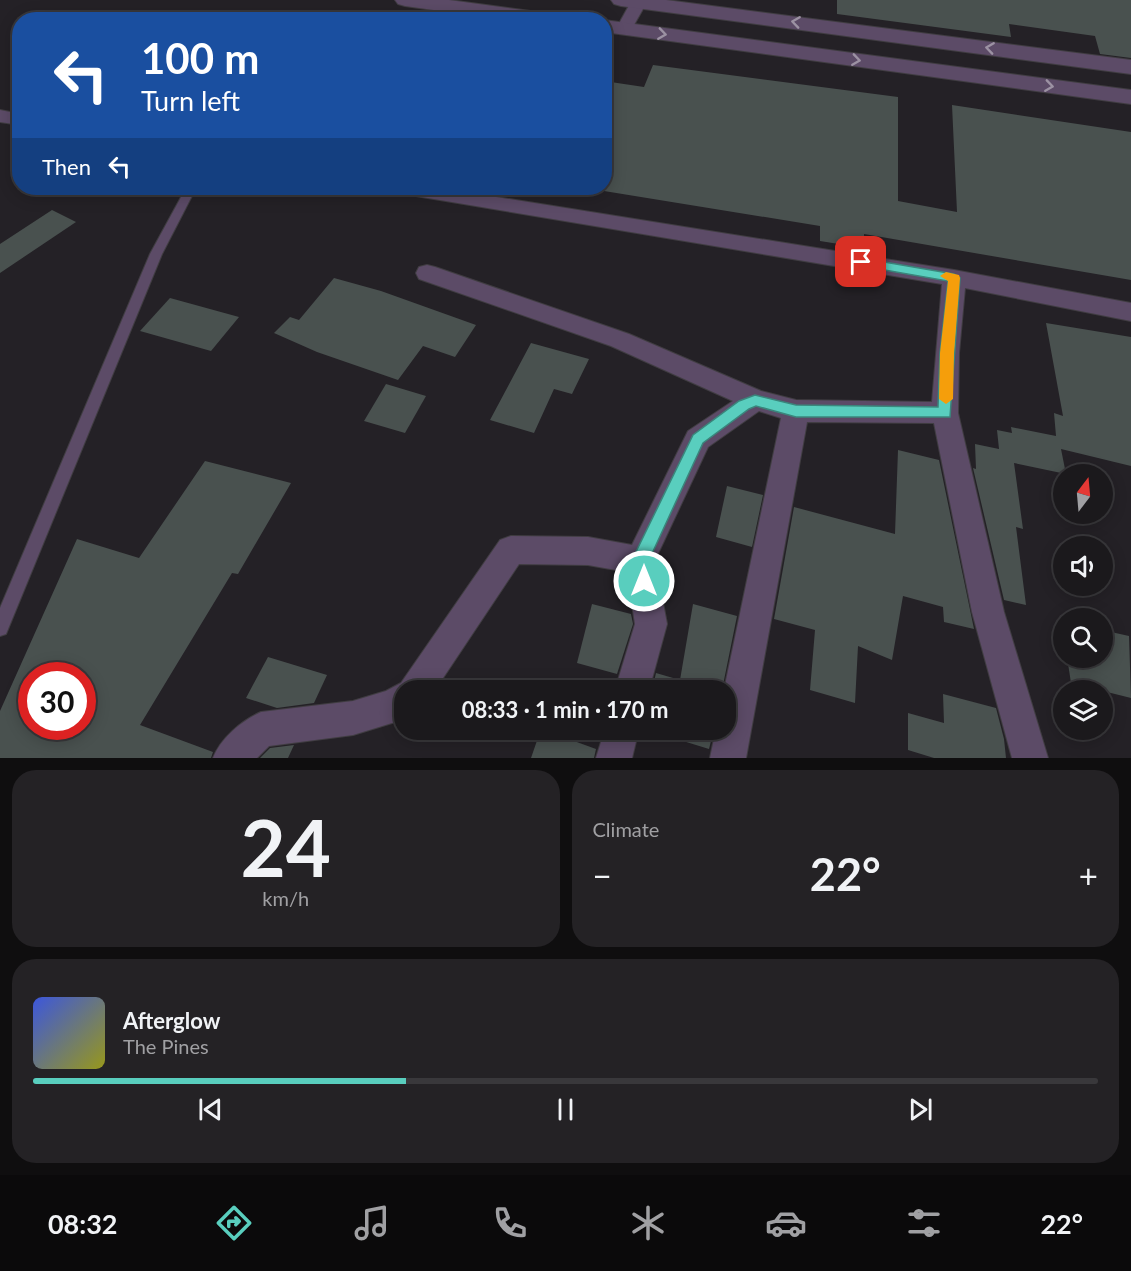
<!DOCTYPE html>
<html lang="en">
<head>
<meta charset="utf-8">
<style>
	:root { --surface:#1b191c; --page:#242225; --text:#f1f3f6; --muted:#a0a0a3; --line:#39383b; --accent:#59cebe }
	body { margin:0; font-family:Lato,sans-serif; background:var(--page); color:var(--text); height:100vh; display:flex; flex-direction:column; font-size:22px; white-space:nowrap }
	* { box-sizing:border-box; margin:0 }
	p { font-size:20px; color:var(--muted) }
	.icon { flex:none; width:33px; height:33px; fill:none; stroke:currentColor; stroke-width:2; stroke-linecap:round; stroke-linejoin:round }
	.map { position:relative; height:758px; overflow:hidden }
	.sheet { display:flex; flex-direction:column; gap:12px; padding:12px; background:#0f0e0f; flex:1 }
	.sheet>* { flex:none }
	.banner { position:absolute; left:12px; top:12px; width:600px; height:183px; border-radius:24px; box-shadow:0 3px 15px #0003,0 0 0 2px var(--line); background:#1a4fa0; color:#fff; overflow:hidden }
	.needle { width:39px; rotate:16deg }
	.fabs { position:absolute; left:1053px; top:464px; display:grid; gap:12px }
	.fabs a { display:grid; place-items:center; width:60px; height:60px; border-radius:50%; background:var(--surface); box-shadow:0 3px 15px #0003,0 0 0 2px var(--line); font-size:30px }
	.speed { position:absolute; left:18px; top:662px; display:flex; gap:12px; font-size:30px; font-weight:700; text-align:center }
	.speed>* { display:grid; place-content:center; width:78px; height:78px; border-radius:50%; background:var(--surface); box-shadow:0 3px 15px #0003,0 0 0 2px var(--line); line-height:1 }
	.speed .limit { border:9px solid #d22; background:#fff; color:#111 }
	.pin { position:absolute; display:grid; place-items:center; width:51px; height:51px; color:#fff; margin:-26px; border-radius:12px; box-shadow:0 3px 9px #0006 }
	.me { position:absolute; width:66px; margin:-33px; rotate:0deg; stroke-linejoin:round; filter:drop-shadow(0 0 4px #0008) }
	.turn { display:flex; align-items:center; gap:21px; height:126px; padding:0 30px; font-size:27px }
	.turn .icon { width:78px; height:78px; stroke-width:2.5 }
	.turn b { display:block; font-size:42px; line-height:51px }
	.then { display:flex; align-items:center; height:57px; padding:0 30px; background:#0003; gap:12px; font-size:22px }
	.big { font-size:45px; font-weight:700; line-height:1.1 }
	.sheet .tile { flex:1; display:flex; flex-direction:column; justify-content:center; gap:9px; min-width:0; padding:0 21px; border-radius:24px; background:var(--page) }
	.sheet .dial { align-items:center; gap:0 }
	.dial b { font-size:78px; line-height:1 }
	.song { display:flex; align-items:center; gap:18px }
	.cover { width:72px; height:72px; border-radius:9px; background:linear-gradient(135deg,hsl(230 70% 55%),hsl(60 70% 35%)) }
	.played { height:6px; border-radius:3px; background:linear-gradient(90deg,var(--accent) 35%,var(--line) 35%) }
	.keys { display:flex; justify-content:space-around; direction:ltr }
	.heat { display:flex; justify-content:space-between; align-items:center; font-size:33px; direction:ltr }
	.sheet .tiles { flex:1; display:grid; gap:12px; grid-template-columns:1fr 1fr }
	.tile:last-child { grid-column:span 2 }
	.trip { position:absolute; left:394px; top:680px; width:342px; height:60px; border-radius:24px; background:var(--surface); box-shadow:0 3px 15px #0003,0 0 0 2px var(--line); font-weight:700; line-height:60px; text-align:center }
	.menu { display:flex; height:96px; justify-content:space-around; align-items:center; background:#0b0a0b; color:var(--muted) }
	.menu .icon { width:42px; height:42px }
	.menu .on { color:var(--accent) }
	.menu b { font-size:27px; color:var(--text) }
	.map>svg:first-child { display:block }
</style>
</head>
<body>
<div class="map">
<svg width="1131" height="758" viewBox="0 0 1131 758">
	<rect width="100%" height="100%" fill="#242126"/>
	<!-- building -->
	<g fill="#49514f" fill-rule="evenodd">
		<polygon points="837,0 1131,0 1131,58 1100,54 1095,36 1009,24 1011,37 837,14"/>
		<polygon points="653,65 898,97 898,201 957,212 952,105 1131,132 1131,280 864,234 864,248 820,241 820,226 604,191 604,81 644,87"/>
		<polygon points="52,210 76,222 0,273 0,244"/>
		<polygon points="334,278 381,291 476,325 455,357 423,346 398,380 317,352 274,333 290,317 299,320"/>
		<polygon points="170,298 239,317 211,351 140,331"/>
		<polygon points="1046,323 1131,337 1131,466 1061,449 1066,474 1014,463 1023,529 1016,527 1026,605 1004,600 973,468 976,469 975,444 999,449 997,430 1012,433 1011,427 1056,436 1054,413 1063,416"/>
		<polygon points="531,343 589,359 572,394 554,389 534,433 490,420"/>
		<polygon points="386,384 426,396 405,433 364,421"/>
		<polygon points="898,450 939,460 974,629 944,622 943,607 903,596 892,660 858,646 855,703 810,690 815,630 774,619 794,507 895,534"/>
		<path d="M205,461L291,483L238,574L232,573L140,725L213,752L211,758H0V711L77,539L139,558ZM32,675H82V726H32Z"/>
		<polygon points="727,486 763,495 752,547 716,537"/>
		<polygon points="592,604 631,614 633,624 617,674 577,663"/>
		<polygon points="693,604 737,616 722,690 652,690 656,673 680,680"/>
		<polygon points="1102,630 1129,636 1131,698 1071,683 1067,657 1102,657"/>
		<polygon points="268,657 327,675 314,703 277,708 246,698"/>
		<polygon points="943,694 996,708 1004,739 1006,758 934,758 908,750 908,713 944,723"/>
		<polygon points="541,729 596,749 594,758 531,758"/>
		<polygon points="644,729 714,729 709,749"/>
		<polygon points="294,745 288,758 260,758 270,748"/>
	</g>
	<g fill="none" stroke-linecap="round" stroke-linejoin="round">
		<!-- service casing -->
		<g stroke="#403d42" stroke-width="2">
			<polygon id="service" points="186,188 196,188 162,254 6,634 0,636 0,608 150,254"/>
		</g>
		<!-- minor casing -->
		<g stroke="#403d42" stroke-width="2">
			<g id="minor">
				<polygon points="632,0 648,0 630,32 618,32 616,29"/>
				<polygon points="0,110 20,114 20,125 0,122"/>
				<path d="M394,188H440L954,270L1131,303V321L965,288L959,353L958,413L1004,612L1048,758H1012L972,612L934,423L807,422L746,758H710L716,729H726L724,690L781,418L759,411L708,447L655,560L667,624L649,690H615L635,624L627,572L588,565L519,564L435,690H405V719L353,735L269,746L257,758H213C221,738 241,721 261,712L353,701L386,691L401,683L500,540L511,536L588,537L632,545L688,431L733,401L611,346L419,279L416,273L419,267L427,265L435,267L629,334L761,391L796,400L932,402L942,284L404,194L397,192Z"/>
				<polygon points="605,729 639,729 632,758 596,758"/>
			</g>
		</g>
		<!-- tertiary casing -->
		<g stroke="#403d42" stroke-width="2">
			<g id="tertiary">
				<polygon points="395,0 449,0 553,14 560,16 563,20 505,20 405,6 398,4"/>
				<polygon points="611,0 666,0 1131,60 1131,74 621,6 614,4"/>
				<polygon points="604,20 1131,90 1131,104 604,32"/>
			</g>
		</g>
		<!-- service -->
		<use href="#service" fill="#5c4b67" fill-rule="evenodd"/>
		<!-- minor -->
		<use href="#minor" fill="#5c4b67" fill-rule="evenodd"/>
		<!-- tertiary -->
		<use href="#tertiary" fill="#5c4b67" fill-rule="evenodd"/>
	</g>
	<!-- one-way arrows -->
	<defs><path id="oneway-chevron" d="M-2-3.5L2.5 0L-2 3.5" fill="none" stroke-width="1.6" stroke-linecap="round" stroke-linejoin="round" transform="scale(1.5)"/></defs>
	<g stroke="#9c92a3">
		<use href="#oneway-chevron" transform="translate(796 22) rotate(-172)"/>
		<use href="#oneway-chevron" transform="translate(662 34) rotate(8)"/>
		<use href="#oneway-chevron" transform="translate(990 48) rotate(-172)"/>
		<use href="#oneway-chevron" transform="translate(856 60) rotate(8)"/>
		<use href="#oneway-chevron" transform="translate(1049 86) rotate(8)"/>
	</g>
	<!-- route -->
	<polygon fill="#59cebe" stroke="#3a867c" stroke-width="1.5" points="861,258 954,274 960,278 950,417 796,417 756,406 749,409 703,443 649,560 652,581 650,587 644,589 638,587 632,560 693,435 739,401 755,395 796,405 938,407 940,353 948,281 856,265 855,262"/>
	<!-- slow -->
	<polygon fill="#f59e0b" points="946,272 959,275 960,278 954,353 953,399 946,404 939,399 940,353 948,281 940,276"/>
</svg>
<div class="fabs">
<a><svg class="needle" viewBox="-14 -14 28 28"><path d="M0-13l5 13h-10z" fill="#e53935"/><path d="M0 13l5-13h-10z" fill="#a0a0a3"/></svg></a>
<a><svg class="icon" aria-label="sound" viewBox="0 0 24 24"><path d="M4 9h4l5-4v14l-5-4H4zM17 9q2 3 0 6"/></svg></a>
<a><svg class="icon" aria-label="search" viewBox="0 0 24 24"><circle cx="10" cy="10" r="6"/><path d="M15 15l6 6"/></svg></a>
<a><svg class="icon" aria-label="layers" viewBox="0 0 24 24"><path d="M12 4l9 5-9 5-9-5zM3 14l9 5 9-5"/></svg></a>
</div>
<div class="speed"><div class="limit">30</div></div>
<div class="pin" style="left:861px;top:262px;background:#d93025"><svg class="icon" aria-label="arrive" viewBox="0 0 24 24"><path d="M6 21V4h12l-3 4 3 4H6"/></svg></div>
<svg class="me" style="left:644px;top:581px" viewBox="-20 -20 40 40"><circle r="17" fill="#59cebe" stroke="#fff" stroke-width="3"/><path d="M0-11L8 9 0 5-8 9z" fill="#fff"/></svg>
<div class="trip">08:33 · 1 min · 170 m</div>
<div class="banner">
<div class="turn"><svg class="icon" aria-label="left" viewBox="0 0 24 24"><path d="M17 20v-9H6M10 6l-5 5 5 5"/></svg><div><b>100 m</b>Turn left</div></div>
<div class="then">Then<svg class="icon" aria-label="left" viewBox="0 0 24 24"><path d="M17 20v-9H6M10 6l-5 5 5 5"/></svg></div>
</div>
</div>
<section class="sheet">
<div class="tiles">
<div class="tile dial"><b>24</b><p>km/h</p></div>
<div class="tile"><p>Climate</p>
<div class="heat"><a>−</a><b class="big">22°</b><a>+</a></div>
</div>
<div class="tile">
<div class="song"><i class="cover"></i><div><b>Afterglow</b><p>The Pines</p></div></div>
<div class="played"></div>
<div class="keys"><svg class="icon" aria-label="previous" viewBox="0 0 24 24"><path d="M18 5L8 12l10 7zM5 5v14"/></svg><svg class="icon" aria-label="pause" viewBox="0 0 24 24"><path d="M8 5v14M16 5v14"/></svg><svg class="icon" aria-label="next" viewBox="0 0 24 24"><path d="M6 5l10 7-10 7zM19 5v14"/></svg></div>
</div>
</div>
</section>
<nav class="menu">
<b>08:32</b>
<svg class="icon on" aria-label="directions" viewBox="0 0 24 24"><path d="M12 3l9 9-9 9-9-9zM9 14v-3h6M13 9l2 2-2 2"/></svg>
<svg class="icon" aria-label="music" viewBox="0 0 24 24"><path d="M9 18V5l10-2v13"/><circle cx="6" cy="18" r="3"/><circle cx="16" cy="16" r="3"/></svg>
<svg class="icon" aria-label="phone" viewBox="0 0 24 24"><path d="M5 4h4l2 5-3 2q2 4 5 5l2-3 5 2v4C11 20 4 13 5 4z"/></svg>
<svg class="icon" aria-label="climate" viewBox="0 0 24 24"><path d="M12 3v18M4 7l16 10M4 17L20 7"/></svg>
<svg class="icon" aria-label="car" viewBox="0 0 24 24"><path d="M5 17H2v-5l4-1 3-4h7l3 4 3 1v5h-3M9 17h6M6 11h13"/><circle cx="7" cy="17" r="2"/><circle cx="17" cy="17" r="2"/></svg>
<svg class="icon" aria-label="filters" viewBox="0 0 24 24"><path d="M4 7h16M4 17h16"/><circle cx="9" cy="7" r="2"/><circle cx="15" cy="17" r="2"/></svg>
<b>22°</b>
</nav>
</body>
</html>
